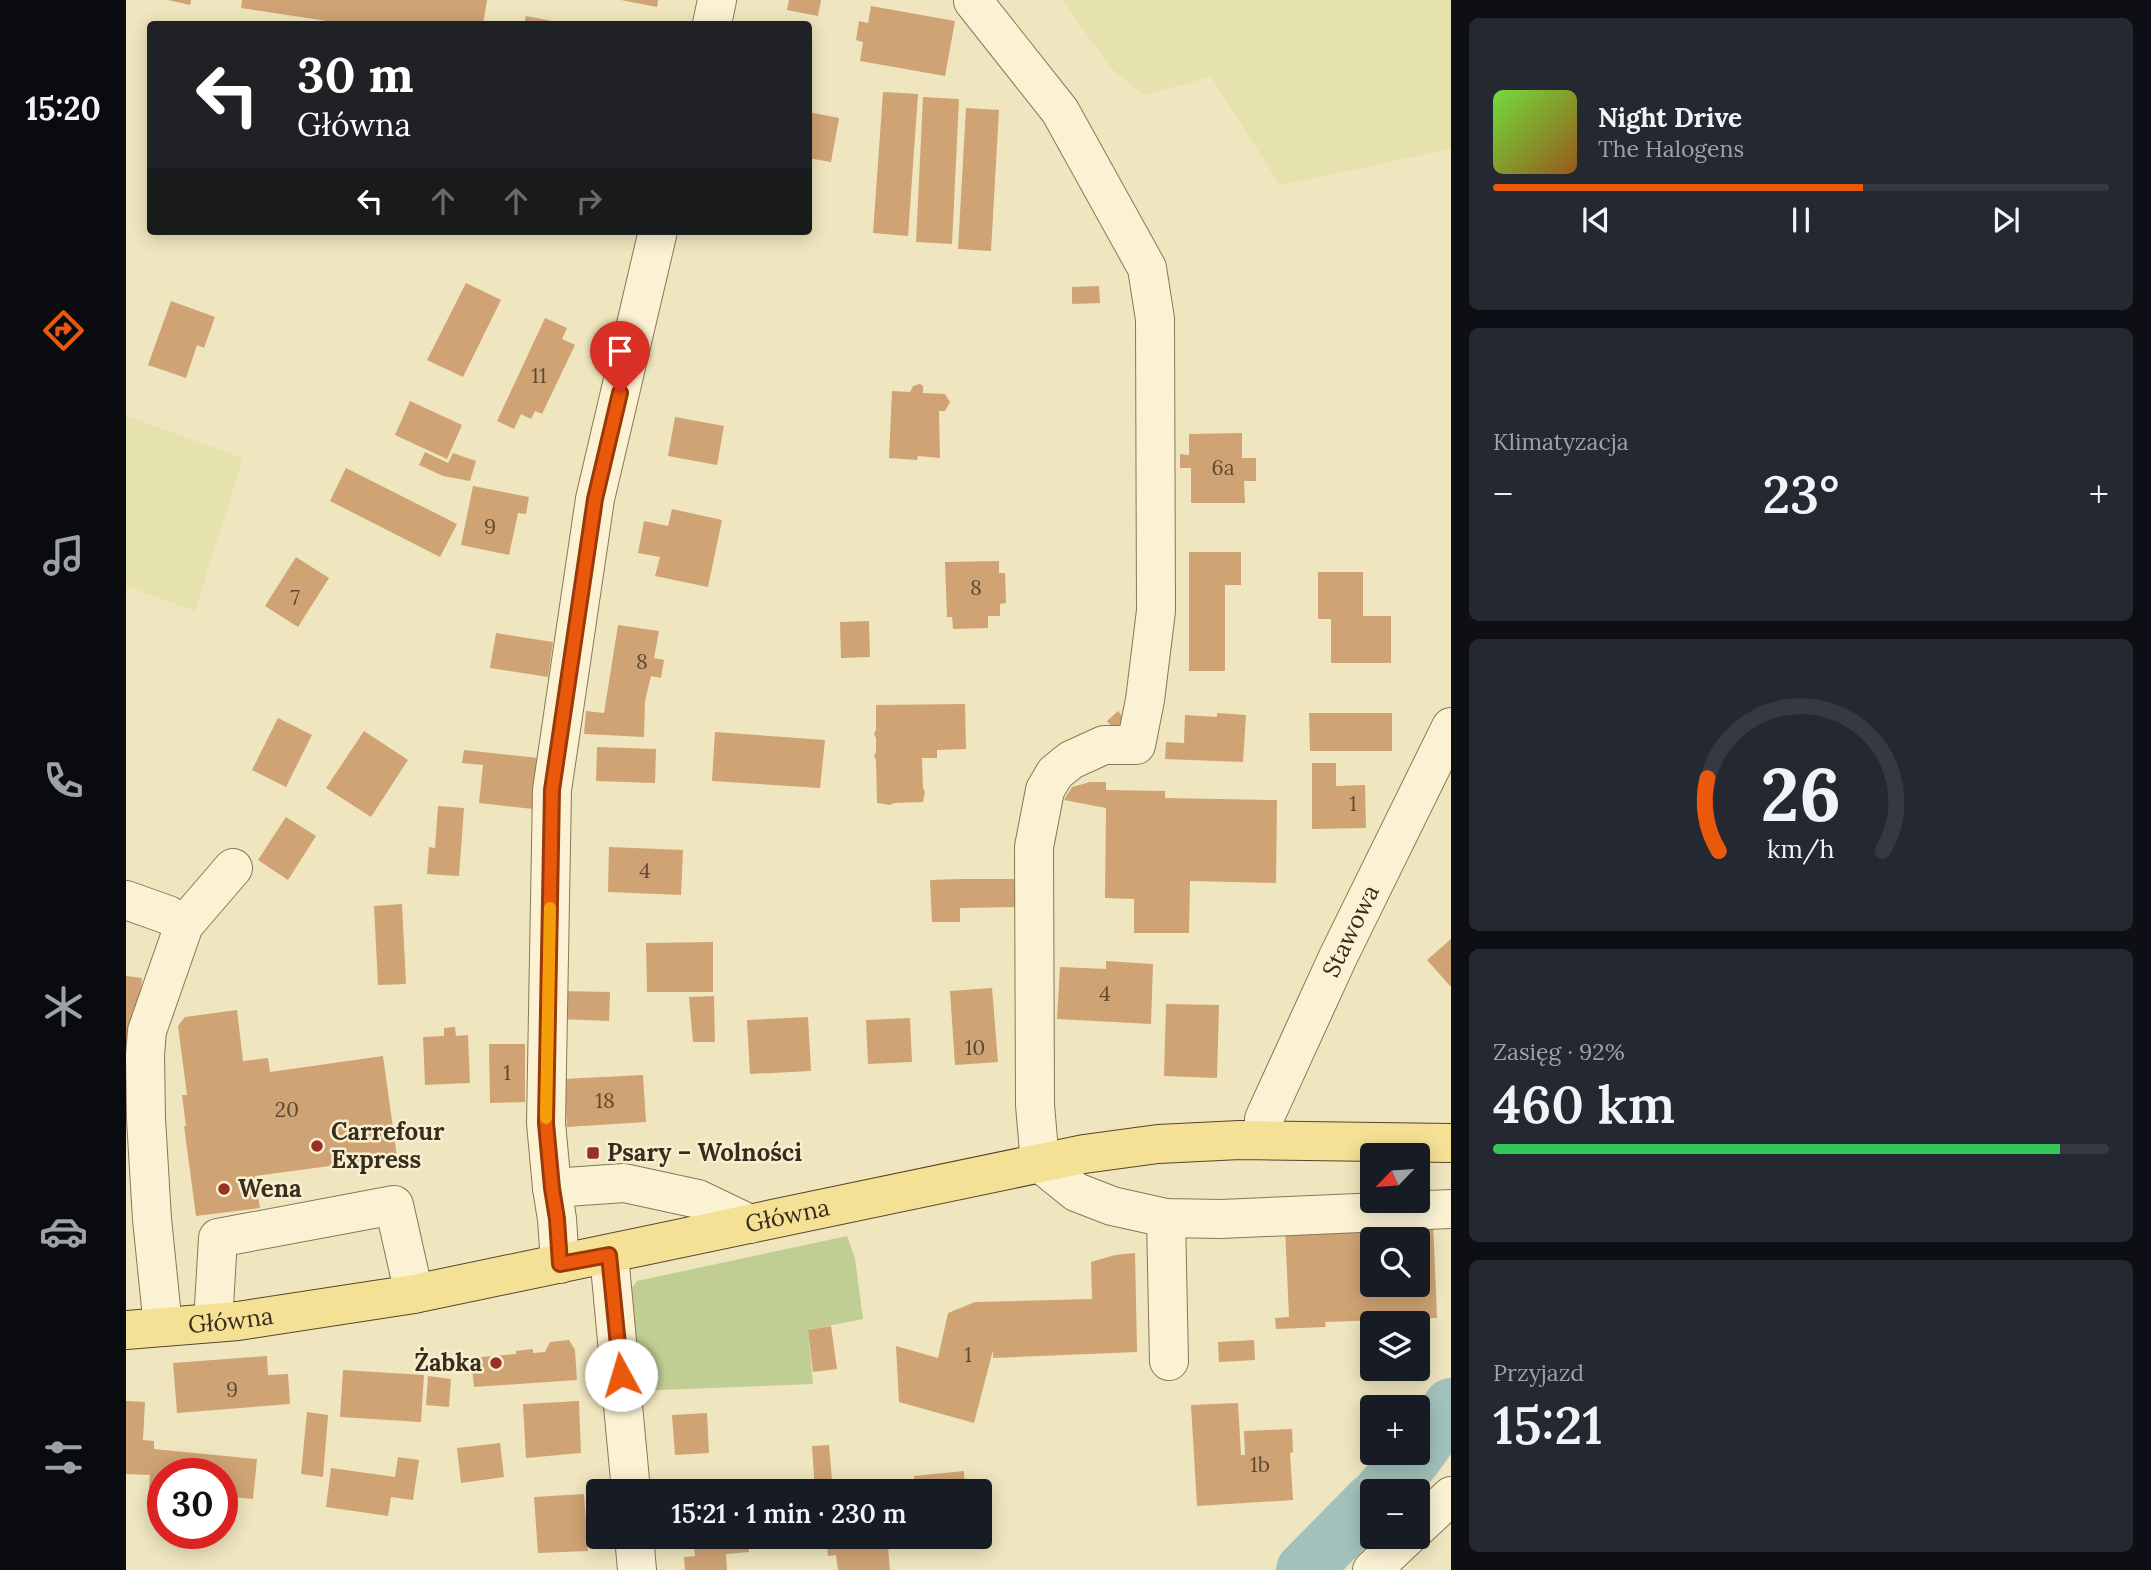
<!DOCTYPE html>
<html lang="pl">
<head>
<meta charset="utf-8">
<style>
	:root { --surface:#171b24; --page:#242831; --text:#f1f3f6; --muted:#9ea1a6; --line:#363941; --accent:#ea580c }
	body { margin:0; font-family:Lora,serif; background:var(--page); color:var(--text); height:100vh; display:flex; flex-direction:column; font-size:26px; white-space:nowrap }
	* { box-sizing:border-box; margin:0 }
	p { font-size:23px; color:var(--muted) }
	.icon { flex:none; width:38px; height:38px; fill:none; stroke:currentColor; stroke-width:2; stroke-linecap:round; stroke-linejoin:round }
	.map { position:relative; flex:1; overflow:hidden }
	.panel { display:flex; flex-direction:column; gap:18px; padding:18px; background:#0d0f14; width:700px }
	.panel>* { flex:none }
	.hud { position:absolute; left:21px; top:21px; width:665px; height:214px; border-radius:7px; box-shadow:0 4px 18px #0003; background:#202124; color:#fff; overflow:hidden }
	.needle { width:46px; rotate:245deg }
	.buttons { position:absolute; left:1234px; top:1143px; display:grid; gap:14px }
	.buttons a { display:grid; place-items:center; width:70px; height:70px; border-radius:7px; background:var(--surface); box-shadow:0 4px 18px #0003; font-size:35px }
	.speed { position:absolute; left:21px; top:1458px; display:flex; gap:14px; font-size:35px; font-weight:700; text-align:center }
	.speed>* { display:grid; place-content:center; width:91px; height:91px; border-radius:50%; background:var(--surface); box-shadow:0 4px 18px #0003; line-height:1 }
	.speed .limit { border:10px solid #d22; background:#fff; color:#111 }
	.pin { position:absolute; display:grid; place-items:center; width:60px; height:60px; color:#fff; margin:-72px -30px; border-radius:50% 50% 50% 0; rotate:-45deg; box-shadow:0 0 7px #0007 }
	.pin .icon { rotate:45deg }
	.me { position:absolute; width:77px; margin:-38px; rotate:354deg; stroke-linejoin:round; filter:drop-shadow(0 0 5px #0008) }
	.turn { display:flex; align-items:center; gap:24px; height:147px; padding:0 35px; font-size:32px }
	.turn .icon { width:91px; height:91px; stroke-width:2.5 }
	.turn b { display:block; font-size:49px; line-height:60px }
	.lanes { display:flex; align-items:center; height:66px; padding:0 35px; background:#0003; justify-content:center; gap:35px; direction:ltr }
	.lanes .off { opacity:.35 }
	.big { font-size:52px; font-weight:600; line-height:1.1 }
	.panel .tile { flex:1; display:flex; flex-direction:column; justify-content:center; gap:10px; min-width:0; padding:0 24px; border-radius:10px; background:var(--page) }
	.panel .dial { align-items:center; gap:0 }
	.dial svg { height:182px; overflow:visible; fill:none; stroke:var(--line); stroke-width:7; stroke-linecap:round; text-anchor:middle }
	.dial text { fill:var(--text); stroke:none }
	.song { display:flex; align-items:center; gap:21px }
	.cover { width:84px; height:84px; border-radius:10px; background:linear-gradient(135deg,hsl(100 70% 55%),hsl(30 70% 35%)) }
	.played { height:7px; border-radius:4px; background:linear-gradient(90deg,var(--accent) 60%,var(--line) 60%) }
	.keys { display:flex; justify-content:space-around; direction:ltr }
	.heat { display:flex; justify-content:space-between; align-items:center; font-size:38px; direction:ltr }
	.charge { height:10px; border-radius:5px; background:linear-gradient(90deg,#34c759 92%,var(--line) 0) }
	.trip { position:absolute; left:460px; top:1479px; width:406px; height:70px; border-radius:7px; background:var(--surface); box-shadow:0 4px 18px #0003; font-weight:600; line-height:70px; text-align:center }
	main { display:flex; flex:1; min-height:0 }
	.tab-bar { display:flex; flex-direction:column; width:126px; justify-content:space-around; align-items:center; background:#090b0e; color:var(--muted) }
	.tab-bar .icon { width:49px; height:49px }
	.tab-bar .selected { color:var(--accent) }
	.tab-bar b { font-size:32px; color:var(--text) }
	.map>svg:first-child { display:block }
</style>
</head>
<body>
<main>
<nav class="tab-bar">
<b>15:20</b>
<svg class="icon selected" aria-label="directions" viewBox="0 0 24 24"><path d="M12 3l9 9-9 9-9-9zM9 14v-3h6M13 9l2 2-2 2"/></svg>
<svg class="icon" aria-label="music" viewBox="0 0 24 24"><path d="M9 18V5l10-2v13"/><circle cx="6" cy="18" r="3"/><circle cx="16" cy="16" r="3"/></svg>
<svg class="icon" aria-label="phone" viewBox="0 0 24 24"><path d="M5 4h4l2 5-3 2q2 4 5 5l2-3 5 2v4C11 20 4 13 5 4z"/></svg>
<svg class="icon" aria-label="climate" viewBox="0 0 24 24"><path d="M12 3v18M4 7l16 10M4 17L20 7"/></svg>
<svg class="icon" aria-label="car" viewBox="0 0 24 24"><path d="M5 17H2v-5l4-1 3-4h7l3 4 3 1v5h-3M9 17h6M6 11h13"/><circle cx="7" cy="17" r="2"/><circle cx="17" cy="17" r="2"/></svg>
<svg class="icon" aria-label="filters" viewBox="0 0 24 24"><path d="M4 7h16M4 17h16"/><circle cx="9" cy="7" r="2"/><circle cx="15" cy="17" r="2"/></svg>
</nav>
<div class="map">
<svg width="1325" height="1570" viewBox="0 0 1325 1570">
	<rect width="100%" height="100%" fill="#efe6bf"/>
	<!-- farmland -->
	<g fill="#e5e2ad">
		<polygon points="936,0 1325,0 1325,149 1154,185 1085,77 1017,95 985,68"/>
		<polygon points="0,416 117,458 69,611 0,586"/>
	</g>
	<!-- green -->
	<polygon fill="#c1ce93" points="721,1236 729,1258 737,1319 682,1330 687,1384 507,1391 497,1300 511,1281"/>
	<g fill="none" stroke-linecap="round" stroke-linejoin="round">
		<!-- river -->
		<g stroke="#a3c1bb" stroke-width="56">
			<polyline points="1256,1491 1287,1459 1325,1406"/>
			<polyline points="1178,1570 1246,1501"/>
		</g>
	</g>
	<!-- building -->
	<g fill="#cfa374" fill-rule="evenodd">
		<polygon points="42,0 65,0 64,5"/>
		<polygon points="116,0 361,0 357,24 221,24 115,8"/>
		<polygon points="495,0 532,0 531,7"/>
		<polygon points="663,0 695,0 692,16 661,10"/>
		<polygon points="745,6 829,21 819,76 734,61 737,42 730,40 733,21 742,23"/>
		<polygon points="400,16 436,23 435,24 398,24"/>
		<polygon points="757,92 792,94 782,236 747,233"/>
		<polygon points="797,97 833,99 826,244 790,242"/>
		<polygon points="840,108 873,110 865,251 832,249"/>
		<polygon points="682,112 713,118 705,162 682,158"/>
		<polygon points="340,283 375,300 337,377 301,360"/>
		<polygon points="973,286 974,303 946,304 946,287"/>
		<polygon points="45,301 89,317 78,348 71,345 60,378 22,365"/>
		<polygon points="419,318 441,328 436,339 449,345 416,414 409,411 405,419 395,414 388,429 371,421"/>
		<polygon points="794,384 797,386 797,393 819,394 824,402 819,411 813,411 814,458 792,456 791,460 763,458 766,391 784,392 787,386"/>
		<polygon points="284,401 336,425 321,459 269,435"/>
		<polygon points="549,417 598,426 591,465 542,456"/>
		<polygon points="1116,433 1116,458 1130,458 1130,481 1118,481 1119,503 1065,503 1065,468 1054,468 1054,454 1063,455 1063,434"/>
		<polygon points="299,452 322,463 327,453 350,461 344,481 317,476 293,465"/>
		<polygon points="220,468 331,524 314,557 204,501"/>
		<polygon points="347,486 403,497 400,514 392,513 383,555 335,545"/>
		<polygon points="546,509 596,520 582,587 529,576 534,557 512,553 518,521 542,526"/>
		<polygon points="1063,552 1115,552 1115,585 1099,585 1099,671 1063,671"/>
		<polygon points="170,557 203,578 172,627 139,606"/>
		<polygon points="873,561 873,573 879,573 880,603 874,604 874,616 862,616 862,628 827,629 826,617 821,617 819,562"/>
		<polygon points="1192,572 1237,572 1237,616 1265,616 1265,663 1205,663 1205,619 1192,619"/>
		<polygon points="743,621 744,657 715,658 714,622"/>
		<polygon points="492,625 533,631 528,658 538,660 535,678 525,676 519,701 518,737 458,734 460,711 478,713"/>
		<polygon points="370,633 427,642 422,677 364,668"/>
		<polygon points="839,704 840,749 811,750 811,758 796,758 797,788 799,792 797,802 768,803 764,805 751,803 750,760 748,756 750,752 750,738 748,734 750,730 750,705"/>
		<polygon points="992,711 1002,723 991,732 981,721"/>
		<polygon points="1091,713 1120,715 1117,762 1039,759 1040,742 1058,743 1059,715 1091,717"/>
		<polygon points="1183,713 1266,713 1266,751 1184,751"/>
		<polygon points="152,718 186,735 160,787 126,770"/>
		<polygon points="238,731 282,760 245,817 200,788"/>
		<polygon points="589,732 699,740 694,788 586,781"/>
		<polygon points="471,747 530,749 529,783 470,781"/>
		<polygon points="338,750 412,758 407,809 353,803 357,765 336,763"/>
		<polygon points="1186,763 1210,763 1210,786 1239,785 1240,828 1186,829"/>
		<polygon points="964,782 980,782 980,790 1039,791 1039,798 1151,800 1150,883 1064,881 1063,933 1008,933 1008,899 979,898 980,808 938,800 946,787"/>
		<polygon points="312,806 338,808 333,876 301,874 303,847 309,848"/>
		<polygon points="160,817 190,836 162,880 132,860"/>
		<polygon points="483,847 557,850 555,895 482,892"/>
		<polygon points="834,879 894,879 894,907 834,908 834,922 806,922 804,880"/>
		<polygon points="276,904 280,984 252,985 248,906"/>
		<polygon points="1325,939 1325,987 1301,960"/>
		<polygon points="587,942 587,992 521,992 520,943"/>
		<polygon points="980,961 1027,964 1025,1024 931,1019 934,967 980,969"/>
		<polygon points="0,976 16,978 11,1047 0,1046"/>
		<polygon points="866,988 872,1062 829,1065 824,991"/>
		<polygon points="435,991 484,992 483,1021 434,1019"/>
		<polygon points="588,996 589,1042 567,1042 563,997"/>
		<polygon points="1040,1004 1093,1005 1091,1078 1038,1076"/>
		<polygon points="111,1010 117,1061 142,1058 144,1072 257,1056 271,1157 129,1176 134,1208 70,1216 58,1126 60,1126 56,1095 61,1095 52,1026 59,1017"/>
		<polygon points="682,1017 685,1071 624,1074 621,1020"/>
		<polygon points="784,1018 786,1062 742,1064 740,1020"/>
		<polygon points="329,1027 330,1036 342,1035 344,1083 299,1085 297,1037 318,1036 318,1028"/>
		<polygon points="363,1044 399,1044 399,1102 364,1103"/>
		<polygon points="517,1075 520,1122 441,1127 438,1079"/>
		<path d="M1307,1221L1311,1318L1199,1322L1200,1327L1150,1329L1149,1318L1163,1317L1159,1227ZM1246,1239H1292V1284H1246Z"/>
		<polygon points="1009,1253 1011,1352 867,1358 867,1350 848,1423 773,1402 770,1346 812,1358 822,1313 849,1302 966,1299 965,1262 989,1255"/>
		<polygon points="705,1326 711,1369 687,1372 682,1330"/>
		<polygon points="443,1340 449,1350 451,1380 348,1387 345,1358 390,1354 390,1351 407,1349 407,1353 419,1352 424,1342"/>
		<polygon points="1128,1340 1129,1360 1093,1362 1092,1342"/>
		<polygon points="141,1356 142,1375 162,1374 164,1404 51,1413 47,1363"/>
		<polygon points="217,1370 298,1375 295,1422 214,1417"/>
		<polygon points="302,1376 325,1379 323,1407 300,1405"/>
		<polygon points="0,1401 19,1402 17,1440 28,1441 28,1449 131,1459 127,1499 96,1496 96,1474 37,1474 37,1490 23,1488 24,1475 0,1474"/>
		<polygon points="453,1401 455,1453 400,1458 397,1404"/>
		<polygon points="1112,1403 1115,1455 1119,1455 1118,1431 1166,1429 1167,1452 1164,1453 1167,1500 1071,1506 1065,1405"/>
		<polygon points="181,1412 202,1415 197,1477 175,1474"/>
		<polygon points="581,1413 583,1453 549,1455 546,1415"/>
		<polygon points="374,1443 378,1477 335,1483 331,1448"/>
		<polygon points="703,1445 707,1491 689,1491 686,1446"/>
		<polygon points="272,1457 293,1460 287,1500 265,1497 262,1516 200,1507 205,1468 269,1477"/>
		<polygon points="838,1471 839,1491 789,1491 788,1476"/>
		<polygon points="458,1494 462,1551 412,1553 408,1497"/>
		<polygon points="567,1536 621,1536 623,1552 600,1554 601,1570 559,1570 558,1557 569,1556"/>
		<polygon points="700,1536 761,1536 764,1570 712,1570 710,1555 702,1556"/>
	</g>
	<g fill="none" stroke-linecap="round" stroke-linejoin="round">
		<!-- minor casing -->
		<g stroke="#897757" stroke-width="40">
			<g id="minor">
				<polyline points="847,1 934,111 1021,268 1029,319 1030,611 1019,700 1010,745 978,745 945,760 929,773 919,790 908,847 909,1105 914,1163 950,1192 986,1206 1040,1218 1095,1219 1325,1209"/>
				<polyline points="586,24 591,0"/>
				<polyline points="0,900 42,915 58,925"/>
				<path id="s1" d="M1138,1140V1119L1212,957L1325,727"/>
				<polyline points="426,1188 498,1183 572,1199 624,1224"/>
				<polyline points="1040,1218 1043,1361"/>
				<polyline points="483,1255 505,1491"/>
				<polyline points="434,1264 431,1219 426,1188 420,1123 426,790 469,499 532,231"/>
				<polyline points="87,1323 92,1238 268,1205 288,1294"/>
				<polyline points="37,1327 26,1219 20,1119 19,1055 21,1031 58,925 107,868"/>
				<polyline points="1292,1527 1325,1496"/>
				<polyline points="508,1536 511,1570"/>
				<polyline points="1246,1570 1282,1536"/>
			</g>
		</g>
		<!-- major casing -->
		<g stroke="#56442c" stroke-width="40">
			<g id="major">
				<path id="s2" d="M0,1330L112,1321L288,1294L958,1154L1032,1144L1114,1140L1325,1143"/>
			</g>
		</g>
		<!-- minor -->
		<use href="#minor" stroke="#faf2d3" stroke-width="38"/>
		<!-- major -->
		<use href="#major" stroke="#f5e195" stroke-width="38"/>
	</g>
	<g fill="none" stroke-linecap="round" stroke-linejoin="round">
		<!-- route casing -->
		<g stroke="#983908" stroke-width="18">
			<polyline id="route" points="494,393 469,499 426,790 420,1123 426,1188 431,1219 434,1264 483,1255 495,1375"/>
		</g>
		<!-- route -->
		<use href="#route" stroke="#ea580c" stroke-width="12"/>
		<!-- slow -->
		<polyline stroke="#f59e0b" stroke-width="12" points="420,1118 424,908"/>
	</g>
	<!-- markers -->
	<g fill="#9a3025" stroke="#f7efcf" stroke-width="2.5">
		<circle cx="191" cy="1146" r="7"/>
		<rect x="460" y="1146" width="14" height="14" rx="3.5"/>
		<circle cx="98" cy="1189" r="7"/>
		<circle cx="370" cy="1363" r="7"/>
	</g>
	<g text-anchor="middle" stroke-width="5" stroke-linejoin="round" paint-order="stroke">
		<!-- number labels -->
		<g font-size="21" fill="#5e4a32">
			<text x="413" y="383">11</text>
			<text x="1097" y="475">6a</text>
			<text x="364" y="534">9</text>
			<text x="850" y="595">8</text>
			<text x="169" y="605">7</text>
			<text x="516" y="669">8</text>
			<text x="1227" y="811">1</text>
			<text x="519" y="878">4</text>
			<text x="979" y="1001">4</text>
			<text x="849" y="1055">10</text>
			<text x="381" y="1080">1</text>
			<text x="479" y="1108">18</text>
			<text x="161" y="1117">20</text>
			<text x="842" y="1362">1</text>
			<text x="106" y="1397">9</text>
			<text x="1134" y="1472">1b</text>
		</g>
		<!-- street labels -->
		<g font-size="24" fill="#382c1c" stroke="#f7efcf">
			<text dy="8" stroke="none"><textPath href="#s1" startOffset="228">Stawowa</textPath></text>
			<text dy="8" stroke="none"><textPath href="#s2" startOffset="672">Główna</textPath></text>
			<text dy="8" stroke="none"><textPath href="#s2" startOffset="105">Główna</textPath></text>
		</g>
		<!-- poi labels -->
		<g font-size="24" font-weight="bold" fill="#382c1c" stroke="#f7efcf" text-anchor="start">
			<text x="205" y="1140">Carrefour<tspan x="205" dy="28">Express</tspan></text>
			<text x="481" y="1161">Psary – Wolności</text>
			<text x="112" y="1197">Wena</text>
			<text x="356" y="1371" text-anchor="end">Żabka</text>
		</g>
	</g>
</svg>
<div class="buttons">
<a><svg class="needle" viewBox="-14 -14 28 28"><path d="M0-13l5 13h-10z" fill="#e53935"/><path d="M0 13l5-13h-10z" fill="#9ea1a6"/></svg></a>
<a><svg class="icon" aria-label="search" viewBox="0 0 24 24"><circle cx="10" cy="10" r="6"/><path d="M15 15l6 6"/></svg></a>
<a><svg class="icon" aria-label="layers" viewBox="0 0 24 24"><path d="M12 4l9 5-9 5-9-5zM3 14l9 5 9-5"/></svg></a>
<a>+</a>
<a>−</a>
</div>
<div class="speed"><div class="limit">30</div></div>
<div class="pin" style="left:494px;top:393px;background:#d93025"><svg class="icon" aria-label="arrive" viewBox="0 0 24 24"><path d="M6 21V4h12l-3 4 3 4H6"/></svg></div>
<svg class="me" style="left:495px;top:1375px" viewBox="-20 -20 40 40"><circle r="19" fill="#fff"/><path d="M0-13L10 11 0 6-10 11z" fill="#ea580c"/></svg>
<div class="trip">15:21 · 1 min · 230 m</div>
<div class="hud">
<div class="turn"><svg class="icon" aria-label="left" viewBox="0 0 24 24"><path d="M17 20v-9H6M10 6l-5 5 5 5"/></svg><div><b>30 m</b>Główna</div></div>
<div class="lanes"><svg class="icon" aria-label="left" viewBox="0 0 24 24"><path d="M17 20v-9H6M10 6l-5 5 5 5"/></svg><svg class="icon off" aria-label="ahead" viewBox="0 0 24 24"><path d="M12 20V5M6 11l6-6 6 6"/></svg><svg class="icon off" aria-label="ahead" viewBox="0 0 24 24"><path d="M12 20V5M6 11l6-6 6 6"/></svg><svg class="icon off" aria-label="right" viewBox="0 0 24 24"><path d="M7 20v-9h11M14 6l5 5-5 5"/></svg></div>
</div>
</div>
<section class="panel">
<div class="tile">
<div class="song"><i class="cover"></i><div><b>Night Drive</b><p>The Halogens</p></div></div>
<div class="played"></div>
<div class="keys"><svg class="icon" aria-label="previous" viewBox="0 0 24 24"><path d="M18 5L8 12l10 7zM5 5v14"/></svg><svg class="icon" aria-label="pause" viewBox="0 0 24 24"><path d="M8 5v14M16 5v14"/></svg><svg class="icon" aria-label="next" viewBox="0 0 24 24"><path d="M6 5l10 7-10 7zM19 5v14"/></svg></div>
</div>
<div class="tile"><p>Klimatyzacja</p>
<div class="heat"><a>−</a><b class="big">23°</b><a>+</a></div>
</div>
<div class="tile dial"><svg viewBox="0 0 100 80">
<path d="M14 69A42 42 0 1 1 86 69"/>
<path d="M14 69A42 42 0 0 1 9 37" stroke="#ea580c"/>
<text x="50" y="56" font-size="32" font-weight="700">26</text>
<text x="50" y="72" font-size="11">km/h</text>
</svg></div>
<div class="tile"><p>Zasięg · 92%</p><b class="big">460 km</b><div class="charge"></div></div>
<div class="tile"><p>Przyjazd</p><b class="big">15:21</b></div>
</section>
</main>
</body>
</html>
